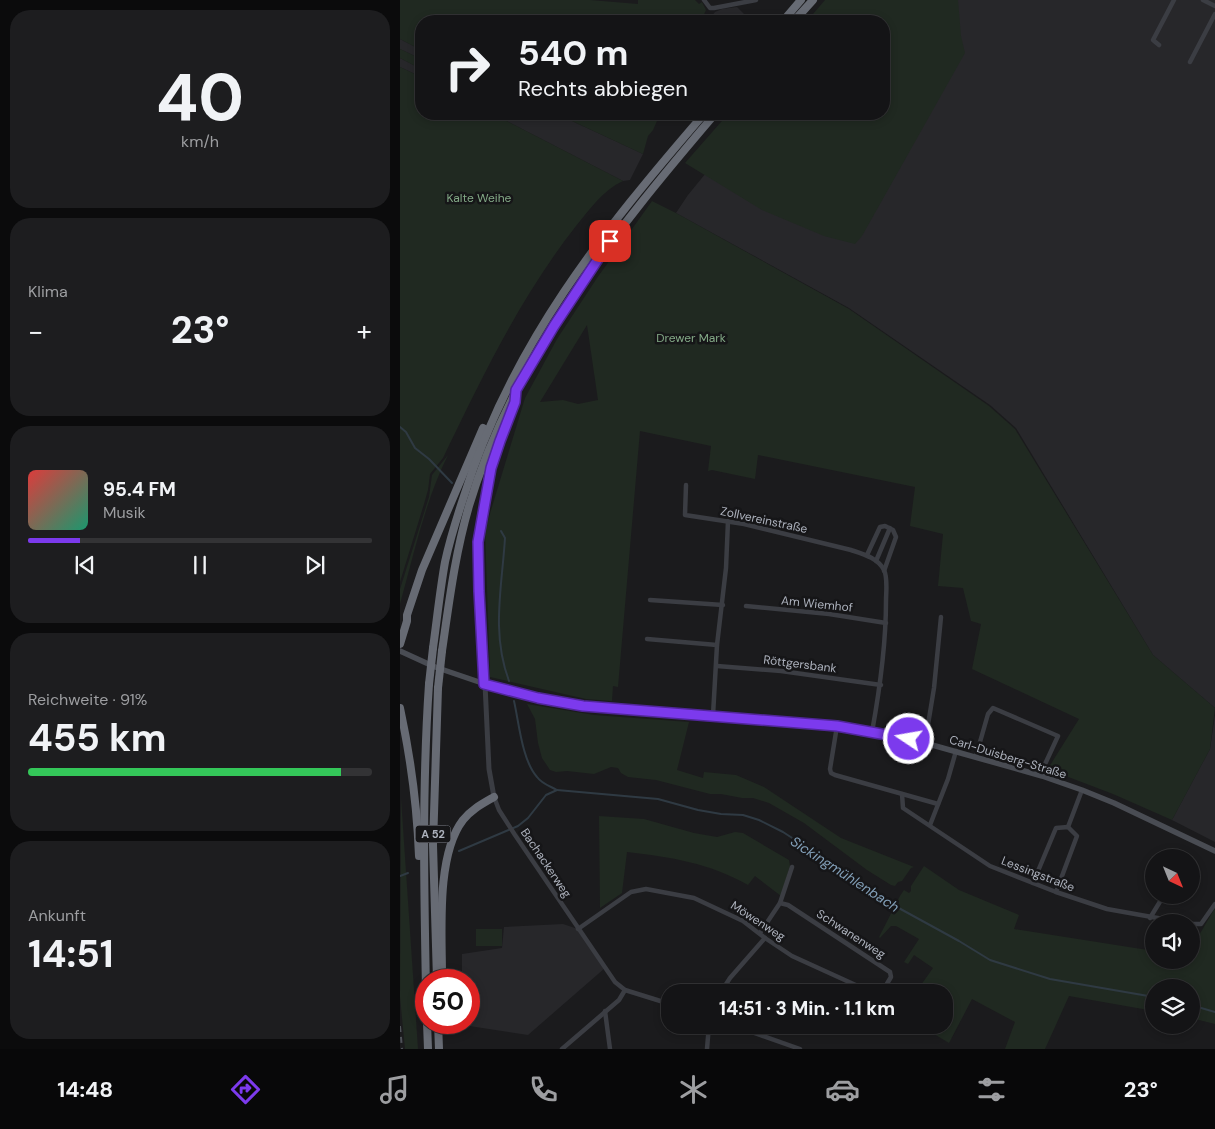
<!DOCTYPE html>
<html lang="de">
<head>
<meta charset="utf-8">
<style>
	:root { --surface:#141416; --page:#1d1d1f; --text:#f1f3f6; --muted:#9d9ea1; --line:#333335; --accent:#7c3aed }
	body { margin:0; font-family:"DM Sans",sans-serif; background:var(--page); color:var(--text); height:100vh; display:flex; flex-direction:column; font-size:19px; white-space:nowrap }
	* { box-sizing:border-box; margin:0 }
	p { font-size:16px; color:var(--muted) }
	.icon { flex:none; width:28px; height:28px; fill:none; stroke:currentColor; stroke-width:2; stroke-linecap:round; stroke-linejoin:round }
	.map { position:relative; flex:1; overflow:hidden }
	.sheet { display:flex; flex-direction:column; gap:10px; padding:10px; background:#0b0b0c; width:400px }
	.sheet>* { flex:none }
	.top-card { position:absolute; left:15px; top:15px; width:475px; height:105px; border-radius:20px; box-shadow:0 2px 8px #0003,0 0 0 1px var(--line); background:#141416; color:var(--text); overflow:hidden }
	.needle { width:32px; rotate:137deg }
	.buttons { position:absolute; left:745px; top:849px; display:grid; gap:10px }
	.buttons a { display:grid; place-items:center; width:55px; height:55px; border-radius:50%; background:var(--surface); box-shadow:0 2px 8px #0003,0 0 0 1px var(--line); font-size:25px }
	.speed { position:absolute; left:15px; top:969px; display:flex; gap:10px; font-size:25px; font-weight:700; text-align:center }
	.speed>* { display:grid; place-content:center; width:65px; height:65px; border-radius:50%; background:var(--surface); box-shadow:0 2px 8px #0003,0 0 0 1px var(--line); line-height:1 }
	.speed .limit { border:8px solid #d22; background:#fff; color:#111 }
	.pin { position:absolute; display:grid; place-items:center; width:42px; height:42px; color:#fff; margin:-21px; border-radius:10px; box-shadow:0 2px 8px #0006 }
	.me { position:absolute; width:55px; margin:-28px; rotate:282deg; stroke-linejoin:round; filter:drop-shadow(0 0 4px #0008) }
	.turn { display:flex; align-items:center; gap:18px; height:105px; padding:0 20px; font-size:22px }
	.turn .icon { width:65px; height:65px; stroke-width:2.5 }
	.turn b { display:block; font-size:35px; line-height:42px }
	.big { font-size:38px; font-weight:700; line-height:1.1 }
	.sheet .widget { flex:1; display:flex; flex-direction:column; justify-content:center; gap:8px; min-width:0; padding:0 18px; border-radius:20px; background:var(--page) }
	.sheet .dial { align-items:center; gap:0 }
	.dial b { font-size:65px; line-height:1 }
	.song { display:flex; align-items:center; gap:15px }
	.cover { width:60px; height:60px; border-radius:8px; background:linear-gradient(135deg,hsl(0 70% 55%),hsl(160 70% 35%)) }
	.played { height:5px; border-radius:2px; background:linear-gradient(90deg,var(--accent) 15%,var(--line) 15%) }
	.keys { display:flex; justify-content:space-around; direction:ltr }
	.heat { display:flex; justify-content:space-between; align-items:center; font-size:28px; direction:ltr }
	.charge { height:8px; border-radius:4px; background:linear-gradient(90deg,#34c759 91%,var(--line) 0) }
	.trip { position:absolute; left:261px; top:984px; width:292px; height:50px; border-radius:20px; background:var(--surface); box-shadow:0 2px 8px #0003,0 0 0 1px var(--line); font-weight:700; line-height:50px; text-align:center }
	.menu { display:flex; height:80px; justify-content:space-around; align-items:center; background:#080809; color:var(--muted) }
	.menu .icon { width:35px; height:35px }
	.menu .active { color:var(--accent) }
	.menu b { font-size:22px; color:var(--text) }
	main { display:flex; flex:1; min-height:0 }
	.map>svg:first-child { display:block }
</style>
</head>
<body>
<main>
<section class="sheet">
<div class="widget dial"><b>40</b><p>km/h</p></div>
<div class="widget"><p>Klima</p>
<div class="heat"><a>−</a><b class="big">23°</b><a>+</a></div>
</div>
<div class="widget">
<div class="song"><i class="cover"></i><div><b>95.4 FM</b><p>Musik</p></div></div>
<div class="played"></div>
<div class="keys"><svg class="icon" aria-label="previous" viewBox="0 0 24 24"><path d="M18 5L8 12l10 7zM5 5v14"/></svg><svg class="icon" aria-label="pause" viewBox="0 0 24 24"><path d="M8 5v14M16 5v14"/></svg><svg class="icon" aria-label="next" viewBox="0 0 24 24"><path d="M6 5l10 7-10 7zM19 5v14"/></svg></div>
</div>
<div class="widget"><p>Reichweite · 91%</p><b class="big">455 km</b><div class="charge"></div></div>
<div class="widget"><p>Ankunft</p><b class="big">14:51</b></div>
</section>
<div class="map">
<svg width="815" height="1049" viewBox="0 0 815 1049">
	<rect width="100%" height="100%" fill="#1b1b1d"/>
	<!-- built -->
	<g fill="#27272a">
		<polygon points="447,0 815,0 815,708 753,655 616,428 590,405 449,308 276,213 288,195 354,114 484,114 484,21"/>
		<polygon points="337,7 348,18 345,21 308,21 315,12 322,9"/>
		<polygon points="0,39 21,50 21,59 0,49"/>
		<polygon points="0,58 21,69 21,77 0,67"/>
		<polygon points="93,114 157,114 243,154 230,180 223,181"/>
		<polygon points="815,715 815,842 772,820 810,749"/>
		<polygon points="163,924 178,929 205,968 128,1035 63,1025 63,1023 69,1022 69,980 62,980 62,954 102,948 104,927"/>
	</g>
	<!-- green -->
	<g fill="#202921" fill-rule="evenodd">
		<polygon points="0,0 190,0 238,4 238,0 295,0 299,4 302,2 306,10 301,21 21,21 21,50 0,39"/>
		<polygon points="425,0 558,0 561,36 565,53 462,236 455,244 424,236 362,210 285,163 328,114 484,114 484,21 407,21"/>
		<polygon points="0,49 21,59 21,69 0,58"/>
		<path d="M0,67L21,77V114H93L223,181C203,190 190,209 176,226C121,296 82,377 43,458L30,474L28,490L24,504L0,582Z"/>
		<polygon points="157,114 260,114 253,130 248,136 243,154"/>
		<path d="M252,201L276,213L449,309L589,406L615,429L753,655L815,708L810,749L772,820L713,794L650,770L649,767L679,719L572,669L581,624L571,621L563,588L538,586L543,534L510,526L515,487L358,455L355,479L312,470L308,471L311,446L240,431L218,687L213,686L212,701L186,699L90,677L85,530L125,398L157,339L197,278ZM187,325L198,400L178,404L163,400L140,402Z"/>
		<path d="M48,455C25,501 14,554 0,604V589L29,497L32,475Z"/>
		<polygon points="127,704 194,715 289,722 277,770 303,778 304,772 336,775 364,787 441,838 514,867 511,868 502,881 498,882 495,886 491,885 467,870 404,823 369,803 353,798 342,798 321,794 310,794 256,780 228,777 221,773 218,768 211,767 194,774 167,771 156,772 150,770 142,758 138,743 135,719"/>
		<polygon points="1,798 18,1049 5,1049 0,997"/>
		<path d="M199,816L244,819L294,833L317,837L335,832L343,833L389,860L390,866L381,896L355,876L348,885C309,863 271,857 227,852L222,893L200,908Z"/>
		<polygon points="524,866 559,890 619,915 614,929 754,951 754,960 791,960 791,949 815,908 815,1024 791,1018 791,988 754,988 754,1011 669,996 645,1049 605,1049 615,1022 572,999 549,1043 519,1025 545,1025 545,992 516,992 533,968 514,955 508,964 504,962 519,939 496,926 491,926 480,938 479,937 500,896 504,890 509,893 511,891 511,886"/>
		<rect x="76" y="929" width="26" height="17"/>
	</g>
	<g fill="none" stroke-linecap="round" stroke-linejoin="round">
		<!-- stream -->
		<g stroke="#2f3a43" stroke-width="2">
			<polyline points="0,427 6,432 15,448 29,459 52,483"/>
			<path d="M101,531L105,538C102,587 91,633 109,681"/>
			<path d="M114,701C119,723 122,760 137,777C142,784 150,786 157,790L258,799L298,810L321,814L343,815L359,820L383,832L426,860L464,889L559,941L590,960L650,979L754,997"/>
			<polyline points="59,851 118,826 128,818 146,795 157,790"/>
			<polyline points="0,876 8,873"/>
			<polyline points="791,1005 815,1012"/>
		</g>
		<!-- minor -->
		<g stroke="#3b3d43" stroke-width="4.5">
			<polyline points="304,0 310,8 314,8 356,0"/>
			<polyline points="803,0 815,6"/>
			<polyline points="759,45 753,40 774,0"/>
			<polyline points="790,62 815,14"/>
			<path d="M286,485L285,515L344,524L451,550C463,554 478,558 484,570C488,578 486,592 486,601C486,645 480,688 472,732"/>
			<polyline points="467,555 480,527 485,526 493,530 496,537 484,571"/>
			<polyline points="476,561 490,528"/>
			<polyline points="250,600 323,605"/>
			<polyline points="346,606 429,614 486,623"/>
			<polyline points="247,639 317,645"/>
			<polyline points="317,666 381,671 481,685"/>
			<polyline points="313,715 317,645 326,568 328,521"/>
			<polyline points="437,726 430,769 431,773 435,775 538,804"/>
			<polyline points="525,743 534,688 541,617"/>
			<polyline points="576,756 588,714 593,708 658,736 640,775"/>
			<polyline points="502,794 503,808 590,866 656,892 707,909 780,922"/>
			<polyline points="94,797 99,810 115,835 215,982 225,990 270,1004"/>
			<polyline points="530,825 548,779 556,751"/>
			<polyline points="668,827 682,790"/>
			<polyline points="786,858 787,856"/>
			<polyline points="633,883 656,828 668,827 677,836 656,892"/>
			<polyline points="380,903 388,905 490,972 491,977 482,992"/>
			<polyline points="750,918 764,895"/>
			<polyline points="791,924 801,924 815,904"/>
			<polyline points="178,929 231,892 246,889 294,898 343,921 365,938 392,956 471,992"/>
			<polyline points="360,933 380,903 392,867"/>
			<polyline points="321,992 330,978 365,938"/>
			<polyline points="205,1011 210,1049"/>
			<polyline points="332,1025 400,1049"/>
			<polyline points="162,1049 219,1000 225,990"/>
			<polyline points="307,1049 309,1025"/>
		</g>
		<!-- tertiary -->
		<polyline stroke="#3b3d43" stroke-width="5" points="85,684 89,769 94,797"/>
		<!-- secondary -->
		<polyline stroke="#494c53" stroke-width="5.5" points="0,651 35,667 85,684 146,699 218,710 313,715 437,726 525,743 642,776 682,790 714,803 815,851"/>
		<!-- motorway -->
		<g stroke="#676b74" stroke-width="8">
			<polyline points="383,21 401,0"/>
			<polyline points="394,21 413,0"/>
			<polyline points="0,644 7,621 7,615 22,570 83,428"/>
			<path d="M33,648C37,619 40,590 45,562C50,539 57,517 64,496C112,344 202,232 304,114"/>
			<path d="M42,651C49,603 55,554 69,506C114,356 215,231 315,114"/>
			<path d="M85,684C81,637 75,589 79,542C82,493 97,447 115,402"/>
			<path d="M0,708C11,759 17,804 19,856"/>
			<path d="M42,976C42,932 36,855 63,820C72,809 82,804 94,797"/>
			<polyline points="37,980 33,845 38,688"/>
			<path d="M26,990C24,888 22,786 29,684"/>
			<polyline points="27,1022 28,1049"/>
			<polyline points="38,1022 39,1049"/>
		</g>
		<!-- rail -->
		<polyline stroke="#4e5158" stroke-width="2" stroke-dasharray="6 5" stroke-linecap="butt" points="0,1026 2,1049"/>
		<!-- motorway-bridge -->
		<g stroke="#676b74" stroke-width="8">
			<polyline points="29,684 33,648"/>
			<polyline points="38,688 42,651"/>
		</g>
	</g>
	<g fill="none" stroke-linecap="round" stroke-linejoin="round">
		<!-- route casing -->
		<g stroke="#51269a" stroke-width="12">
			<polyline id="route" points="210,241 154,326 116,390 115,402 100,441 91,468 78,542 79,591 84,684 138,698 183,706 437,726 509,739"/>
		</g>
		<!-- route -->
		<use href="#route" stroke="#7c3aed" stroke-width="9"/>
	</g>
	<g text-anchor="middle" stroke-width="5" stroke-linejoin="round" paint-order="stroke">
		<!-- shield labels -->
		<rect fill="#161618" stroke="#80838c" stroke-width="1" x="15.5" y="825.5" width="35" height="17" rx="4"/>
		<g font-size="11" font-weight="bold" fill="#adb2bd">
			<text x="33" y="838">A 52</text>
		</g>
		<!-- park labels -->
		<g font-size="12" fill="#83a986" stroke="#161618">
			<text x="79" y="202">Kalte Weihe</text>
			<text x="291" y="342">Drewer Mark</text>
		</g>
		<!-- street labels -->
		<g font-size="12" fill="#adb2bd" stroke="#161618">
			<text transform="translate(364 520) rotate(12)" y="4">Zollvereinstraße</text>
			<text transform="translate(417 604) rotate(6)" y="4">Am Wiemhof</text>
			<text transform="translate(400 664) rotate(7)" y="4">Röttgersbank</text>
			<text transform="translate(608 757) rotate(17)" y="4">Carl-Duisberg-Straße</text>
			<text transform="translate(146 863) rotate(56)" y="4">Bachackerweg</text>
			<text transform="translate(638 874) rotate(21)" y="4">Lessingstraße</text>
			<text transform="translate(358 921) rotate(33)" y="4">Möwenweg</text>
			<text transform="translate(451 934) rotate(33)" y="4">Schwanenweg</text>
		</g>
		<!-- water labels -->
		<g font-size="14" font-style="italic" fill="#83a0b9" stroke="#161618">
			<text transform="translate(445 874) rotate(33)" y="5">Sickingmühlenbach</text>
		</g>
	</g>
</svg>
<div class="buttons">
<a><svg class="needle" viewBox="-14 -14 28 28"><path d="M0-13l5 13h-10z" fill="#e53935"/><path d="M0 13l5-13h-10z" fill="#9d9ea1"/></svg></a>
<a><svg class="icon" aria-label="sound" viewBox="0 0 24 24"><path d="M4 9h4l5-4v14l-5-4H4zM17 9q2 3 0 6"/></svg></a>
<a><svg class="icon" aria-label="layers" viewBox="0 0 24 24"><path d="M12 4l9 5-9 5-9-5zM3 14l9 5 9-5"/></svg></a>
</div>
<div class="speed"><div class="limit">50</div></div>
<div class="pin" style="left:210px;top:241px;background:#d93025"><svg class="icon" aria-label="arrive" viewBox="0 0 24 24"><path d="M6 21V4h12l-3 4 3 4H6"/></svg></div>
<svg class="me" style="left:509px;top:739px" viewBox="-20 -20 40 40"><circle r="17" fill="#7c3aed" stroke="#fff" stroke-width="3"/><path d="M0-11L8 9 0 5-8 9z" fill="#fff"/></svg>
<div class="trip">14:51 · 3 Min. · 1.1 km</div>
<div class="top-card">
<div class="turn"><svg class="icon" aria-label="right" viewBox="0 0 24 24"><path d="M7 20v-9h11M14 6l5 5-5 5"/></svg><div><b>540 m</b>Rechts abbiegen</div></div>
</div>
</div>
</main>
<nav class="menu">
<b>14:48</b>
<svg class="icon active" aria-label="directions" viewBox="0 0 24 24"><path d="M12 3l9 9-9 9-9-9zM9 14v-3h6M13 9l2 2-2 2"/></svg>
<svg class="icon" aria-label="music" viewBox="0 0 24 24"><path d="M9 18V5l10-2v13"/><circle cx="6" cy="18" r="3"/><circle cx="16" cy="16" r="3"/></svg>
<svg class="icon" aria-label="phone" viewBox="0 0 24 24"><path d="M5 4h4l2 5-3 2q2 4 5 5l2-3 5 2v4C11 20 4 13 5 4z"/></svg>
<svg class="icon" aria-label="climate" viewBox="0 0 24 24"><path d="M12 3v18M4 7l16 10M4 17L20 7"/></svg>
<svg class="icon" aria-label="car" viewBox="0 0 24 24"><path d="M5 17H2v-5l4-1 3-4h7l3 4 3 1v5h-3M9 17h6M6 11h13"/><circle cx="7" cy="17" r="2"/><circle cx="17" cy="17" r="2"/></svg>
<svg class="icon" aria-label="filters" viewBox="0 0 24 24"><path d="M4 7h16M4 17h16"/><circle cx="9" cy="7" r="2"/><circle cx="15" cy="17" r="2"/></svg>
<b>23°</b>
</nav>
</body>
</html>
